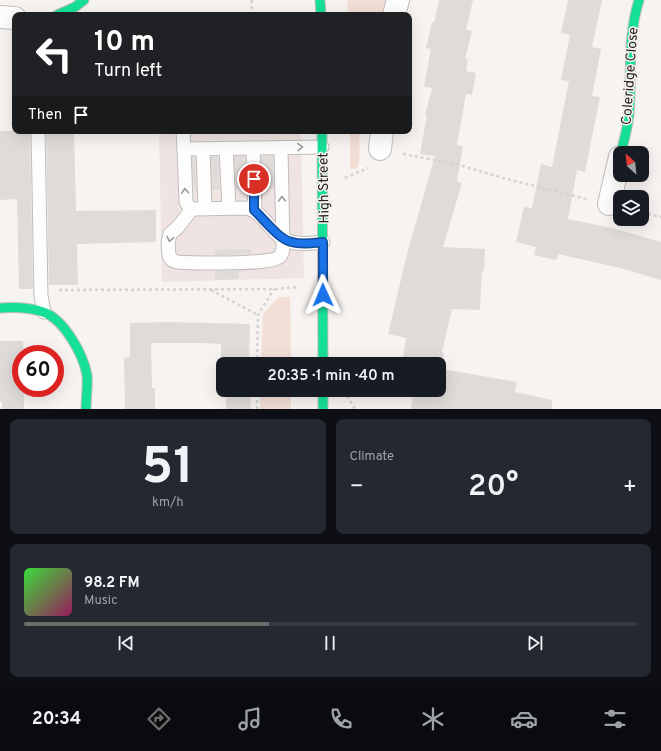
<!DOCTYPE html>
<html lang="en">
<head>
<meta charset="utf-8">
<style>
	:root { --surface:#171b24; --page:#242831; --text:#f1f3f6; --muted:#9ea1a6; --line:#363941; --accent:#6e6c6a }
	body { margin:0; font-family:Overpass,sans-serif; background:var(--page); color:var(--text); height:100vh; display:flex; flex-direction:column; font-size:15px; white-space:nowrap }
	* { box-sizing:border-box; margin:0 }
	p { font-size:13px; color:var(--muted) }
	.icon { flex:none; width:22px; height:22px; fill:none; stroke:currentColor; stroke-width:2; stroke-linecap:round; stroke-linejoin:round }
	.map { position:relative; height:409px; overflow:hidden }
	.side { display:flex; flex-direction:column; gap:10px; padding:10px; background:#0d0f14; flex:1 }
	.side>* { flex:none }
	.hud { position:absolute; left:12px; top:12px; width:400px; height:122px; border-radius:8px; box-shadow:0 4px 16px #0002; background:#202124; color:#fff; overflow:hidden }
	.needle { width:26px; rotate:333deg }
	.controls { position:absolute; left:613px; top:146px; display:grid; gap:8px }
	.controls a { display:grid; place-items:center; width:36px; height:36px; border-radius:8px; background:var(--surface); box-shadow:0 4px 16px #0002; font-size:20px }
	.speed { position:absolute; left:12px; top:345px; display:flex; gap:8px; font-size:20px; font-weight:700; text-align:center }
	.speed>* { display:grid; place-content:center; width:52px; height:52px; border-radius:50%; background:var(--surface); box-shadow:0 4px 16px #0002; line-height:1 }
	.speed .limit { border:6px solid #d22; background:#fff; color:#111 }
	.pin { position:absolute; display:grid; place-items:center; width:34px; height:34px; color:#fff; margin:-17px; border:2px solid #fff; border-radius:50%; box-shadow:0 1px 4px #0007 }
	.me { position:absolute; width:44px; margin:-22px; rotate:359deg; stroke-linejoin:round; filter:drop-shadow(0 0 3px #0008) }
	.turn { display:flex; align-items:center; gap:14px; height:84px; padding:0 16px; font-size:18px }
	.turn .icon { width:52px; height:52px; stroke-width:2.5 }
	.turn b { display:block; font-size:28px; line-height:34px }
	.then { display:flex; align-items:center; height:38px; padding:0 16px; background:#0003; gap:8px; font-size:15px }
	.big { font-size:30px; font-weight:600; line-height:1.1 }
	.side .card { flex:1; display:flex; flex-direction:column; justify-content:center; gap:6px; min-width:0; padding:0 14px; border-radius:8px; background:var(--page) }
	.side .dial { align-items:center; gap:0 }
	.dial b { font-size:52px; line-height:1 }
	.song { display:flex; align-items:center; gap:12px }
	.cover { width:48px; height:48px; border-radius:6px; background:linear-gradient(135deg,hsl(120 70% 55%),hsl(330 70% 35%)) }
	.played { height:4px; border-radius:2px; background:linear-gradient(90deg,var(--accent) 40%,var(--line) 40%) }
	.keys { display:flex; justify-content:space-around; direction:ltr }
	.heat { display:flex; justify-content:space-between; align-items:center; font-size:22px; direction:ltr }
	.side .tiles { flex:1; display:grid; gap:10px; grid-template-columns:1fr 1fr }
	.card:last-child { grid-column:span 2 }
	.trip { position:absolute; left:216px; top:357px; width:230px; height:40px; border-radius:8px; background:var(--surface); box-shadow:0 4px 16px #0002; font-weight:600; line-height:40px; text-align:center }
	.tabs { display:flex; height:64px; justify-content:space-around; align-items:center; background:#090b0e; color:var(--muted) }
	.tabs .icon { width:28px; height:28px }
	.tabs .active { color:var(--accent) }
	.tabs b { font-size:18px; color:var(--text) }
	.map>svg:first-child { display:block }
</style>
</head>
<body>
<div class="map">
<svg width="661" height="409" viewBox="0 0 661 409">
	<rect width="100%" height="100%" fill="#f7f3f1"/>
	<!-- built -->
	<polygon fill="#efe4e1" points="159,131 301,131 304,278 162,282"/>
	<!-- green -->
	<g fill="#f3ded6">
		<polygon points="347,0 387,0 384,15 348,15"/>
		<path d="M350,131H360C358,143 362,157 357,168L350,169Z"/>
		<polygon points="279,297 290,297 291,364 261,364 263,314"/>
		<rect x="260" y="390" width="31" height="19"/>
	</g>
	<!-- building -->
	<g fill="#dedbd9">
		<polygon points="439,0 473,0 466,30 472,31 465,59 468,59 466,71 476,73 472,95 466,94 457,145 463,146 457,181 462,183 443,247 485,249 484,271 482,271 480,310 452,309 442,352 444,353 442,369 517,382 515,392 552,400 552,409 411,409 413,393 397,391 439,390 439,364 402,364 406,338 388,334 407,254 435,156 420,154 427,115 425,115 432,88 424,87 431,49 426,48 432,22 434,23"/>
		<polygon points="568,0 602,0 592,47 601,49 592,96 600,97 585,172 577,170 568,219 612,228 661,242 661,280 620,268 558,254 556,260 534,255 536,247 516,242 524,207 532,208 541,164 552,167 569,81 561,80 570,35 561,33"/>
		<polygon points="0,131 30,131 33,289 19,289 17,199 0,200"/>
		<polygon points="46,131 74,131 76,211 156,210 156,242 77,244 78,285 49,285"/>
		<polygon points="218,156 220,189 212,190 211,157"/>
		<polygon points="234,156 245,156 246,189 236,189"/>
		<polygon points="261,156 273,156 274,189 262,189"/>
		<polygon points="192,157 195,157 196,190 194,190"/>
		<polygon points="251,249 251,254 215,255 215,250"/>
		<polygon points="252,270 238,271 239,279 215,280 215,271"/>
		<polygon points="167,322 250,324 249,364 223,364 223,389 221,389 221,344 201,343 151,343 152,388 155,388 155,409 125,409 124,358 130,357 130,323"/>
		<polygon points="0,341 23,341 24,354 21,354 21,388 24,388 24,409 2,409 2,402 0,402"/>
		<polygon points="226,390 250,390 251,409 226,409"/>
	</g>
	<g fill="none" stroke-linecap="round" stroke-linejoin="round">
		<!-- lane casing -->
		<g stroke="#c0bdbc" stroke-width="15">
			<g id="lane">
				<polyline points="38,131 41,296 44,312"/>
				<polyline points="183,131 184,149"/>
				<path d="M322,147L184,149L186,202L189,207L192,209L247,208C266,213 272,238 291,242C301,245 313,243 323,242"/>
				<polyline points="226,148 229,208"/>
				<polyline points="253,148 255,210"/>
				<polyline points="203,149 205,209"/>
				<path d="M192,209L178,227L170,234L168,243L169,256L172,260L177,262C190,263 273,265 279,257C282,255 283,249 283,246L281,148"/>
			</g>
		</g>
		<!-- street casing -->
		<g stroke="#c0bdbc" stroke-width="24">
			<g id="street">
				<polyline points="394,15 398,0"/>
				<polyline points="0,17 15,18"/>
				<polyline points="380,149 382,131"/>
				<polyline points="609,204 620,157"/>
			</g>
		</g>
		<!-- fast casing -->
		<g stroke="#c0bdbc" stroke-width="11">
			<g id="fast">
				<polyline points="320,0 321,15"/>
				<polyline points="57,15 75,7 84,0"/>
				<polyline points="322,131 323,364"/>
				<path d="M621,153C624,140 628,127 629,114C632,74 627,39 639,0"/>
				<path d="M0,308C15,307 28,307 43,312C64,319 83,354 87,375C88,386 86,398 86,409"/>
				<polyline points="323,390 323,409"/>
			</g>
		</g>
		<!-- path -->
		<g stroke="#d4d3d2" stroke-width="2.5" stroke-dasharray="3 3" stroke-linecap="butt">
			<polyline points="251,15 252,0"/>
			<polyline points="403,154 456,164 503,178 587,199"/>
			<polyline points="345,178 368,168"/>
			<polyline points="642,213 661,217"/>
			<polyline points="59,290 274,289 299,287"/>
			<polyline points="211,290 258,315"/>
			<polyline points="257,364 258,315 274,289"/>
			<polyline points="347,396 355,409"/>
			<polyline points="257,409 257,390"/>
		</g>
		<!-- lane -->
		<use href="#lane" stroke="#fefdfd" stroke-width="13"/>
		<!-- street -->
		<use href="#street" stroke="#fefdfd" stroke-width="22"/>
		<!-- fast -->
		<use href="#fast" stroke="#16e098" stroke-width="9"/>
	</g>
	<!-- one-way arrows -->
	<defs><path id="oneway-chevron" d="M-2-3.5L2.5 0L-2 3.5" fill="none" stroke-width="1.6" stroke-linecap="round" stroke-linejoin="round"/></defs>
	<g stroke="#9c9b9a">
		<use href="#oneway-chevron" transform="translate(300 147) rotate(-2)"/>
		<use href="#oneway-chevron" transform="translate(185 191) rotate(-94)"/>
		<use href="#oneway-chevron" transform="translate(282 199) rotate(-91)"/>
		<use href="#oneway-chevron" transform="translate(170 239) rotate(101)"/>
	</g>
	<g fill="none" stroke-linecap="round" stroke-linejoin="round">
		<!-- route casing -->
		<g stroke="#114b97" stroke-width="10">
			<path id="route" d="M254,179V210C264,219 279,240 292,242C302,245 313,243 323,242V295"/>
		</g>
		<!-- route -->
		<use href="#route" stroke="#1a73e8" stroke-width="7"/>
	</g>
	<g text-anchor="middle" stroke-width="3" stroke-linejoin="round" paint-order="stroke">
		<!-- street labels -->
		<g font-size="14" fill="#252322" stroke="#f9f2ef">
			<text transform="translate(629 76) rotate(-86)" y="5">Coleridge Close</text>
			<text transform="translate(323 188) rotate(-91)" y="5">High Street</text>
		</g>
	</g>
</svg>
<div class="controls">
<a><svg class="needle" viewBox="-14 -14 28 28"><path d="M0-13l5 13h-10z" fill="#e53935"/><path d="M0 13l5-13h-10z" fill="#9ea1a6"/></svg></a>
<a><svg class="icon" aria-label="layers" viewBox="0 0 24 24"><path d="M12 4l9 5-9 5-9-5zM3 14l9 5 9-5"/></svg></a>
</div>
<div class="speed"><div class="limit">60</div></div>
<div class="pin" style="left:254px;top:179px;background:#d93025"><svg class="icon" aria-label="arrive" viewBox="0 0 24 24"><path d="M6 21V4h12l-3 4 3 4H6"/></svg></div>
<svg class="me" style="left:323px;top:295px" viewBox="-20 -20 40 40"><path d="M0-17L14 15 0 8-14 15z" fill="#1a73e8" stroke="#fff" stroke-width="4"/></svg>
<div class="trip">20:35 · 1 min · 40 m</div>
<div class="hud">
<div class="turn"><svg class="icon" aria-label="left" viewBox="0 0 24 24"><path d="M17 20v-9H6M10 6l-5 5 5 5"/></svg><div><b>10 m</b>Turn left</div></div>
<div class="then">Then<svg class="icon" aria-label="arrive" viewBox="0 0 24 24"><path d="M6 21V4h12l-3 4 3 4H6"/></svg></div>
</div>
</div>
<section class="side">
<div class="tiles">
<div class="card dial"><b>51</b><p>km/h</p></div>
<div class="card"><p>Climate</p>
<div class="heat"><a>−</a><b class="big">20°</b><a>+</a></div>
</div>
<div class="card">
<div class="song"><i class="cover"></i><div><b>98.2 FM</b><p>Music</p></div></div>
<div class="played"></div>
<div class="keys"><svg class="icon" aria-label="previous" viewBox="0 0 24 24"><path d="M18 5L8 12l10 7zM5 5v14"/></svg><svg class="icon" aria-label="pause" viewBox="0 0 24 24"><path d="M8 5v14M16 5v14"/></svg><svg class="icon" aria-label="next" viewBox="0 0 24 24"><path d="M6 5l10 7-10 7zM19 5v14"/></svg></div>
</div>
</div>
</section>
<nav class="tabs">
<b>20:34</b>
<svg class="icon active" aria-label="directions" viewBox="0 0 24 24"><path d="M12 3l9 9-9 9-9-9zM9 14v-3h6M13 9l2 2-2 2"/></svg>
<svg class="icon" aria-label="music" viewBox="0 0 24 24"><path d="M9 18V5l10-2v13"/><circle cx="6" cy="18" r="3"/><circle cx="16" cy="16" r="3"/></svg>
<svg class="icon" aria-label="phone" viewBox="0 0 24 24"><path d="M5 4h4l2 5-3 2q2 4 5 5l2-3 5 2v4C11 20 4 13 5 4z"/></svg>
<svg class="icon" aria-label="climate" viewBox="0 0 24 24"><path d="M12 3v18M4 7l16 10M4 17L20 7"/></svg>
<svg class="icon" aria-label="car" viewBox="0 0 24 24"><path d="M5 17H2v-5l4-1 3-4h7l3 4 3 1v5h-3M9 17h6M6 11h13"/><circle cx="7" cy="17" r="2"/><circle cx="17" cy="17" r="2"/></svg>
<svg class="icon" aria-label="filters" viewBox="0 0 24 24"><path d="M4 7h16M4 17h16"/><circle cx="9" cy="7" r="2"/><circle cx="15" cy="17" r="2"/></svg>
</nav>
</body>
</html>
